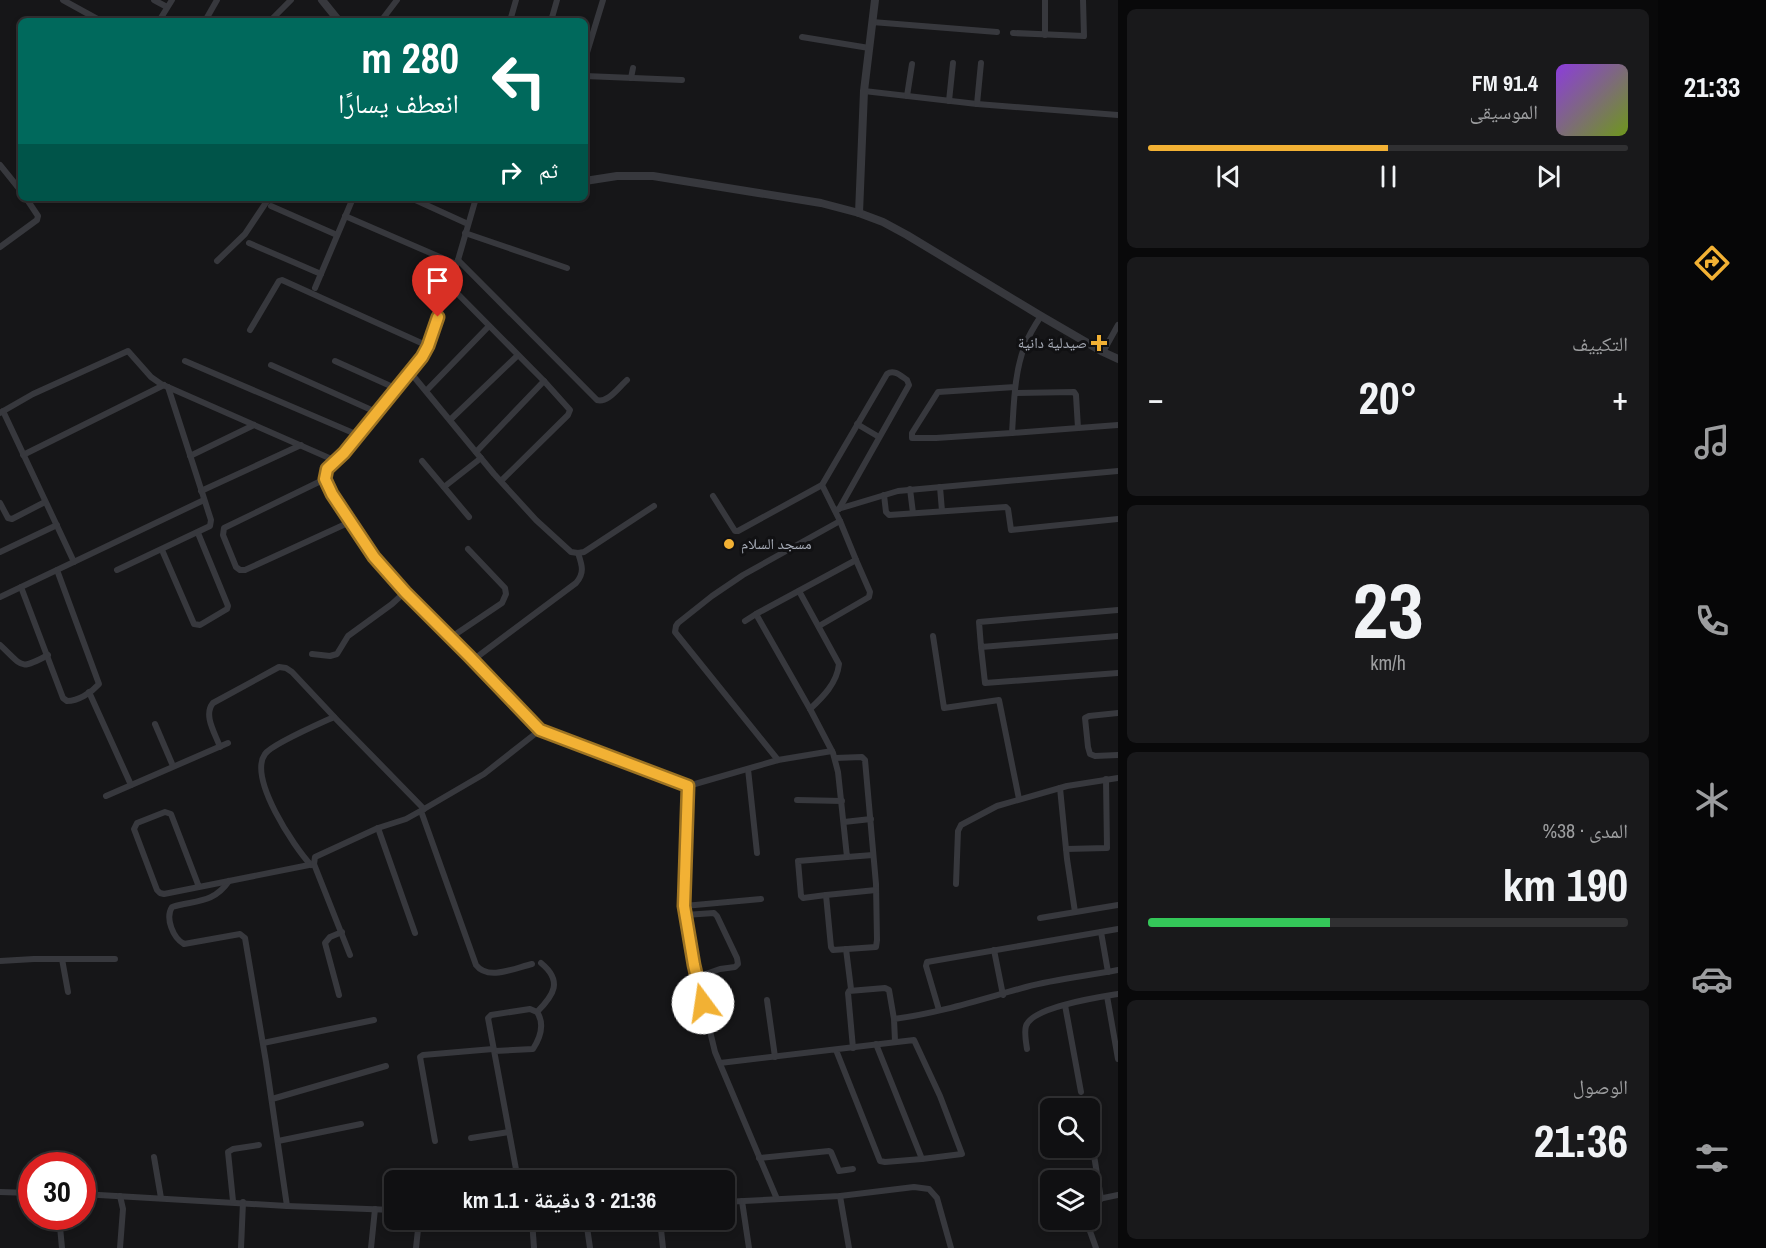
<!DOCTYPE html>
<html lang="ar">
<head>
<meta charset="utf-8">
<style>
	:root { --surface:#101012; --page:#19191b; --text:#f1f3f6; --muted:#9c9d9f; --line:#303032; --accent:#f2b134 }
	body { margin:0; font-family:"Archivo Narrow","Noto Naskh Arabic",sans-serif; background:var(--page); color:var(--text); direction:rtl; height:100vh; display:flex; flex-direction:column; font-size:22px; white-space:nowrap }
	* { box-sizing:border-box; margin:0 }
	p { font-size:20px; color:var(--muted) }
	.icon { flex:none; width:33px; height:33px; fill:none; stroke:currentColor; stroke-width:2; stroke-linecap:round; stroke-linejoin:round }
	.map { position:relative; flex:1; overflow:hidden; direction:ltr }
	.side { display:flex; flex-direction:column; gap:9px; padding:9px; background:#09090a; width:540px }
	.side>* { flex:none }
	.hud { position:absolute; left:18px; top:18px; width:570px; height:183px; border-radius:9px; box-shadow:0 3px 9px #0003,0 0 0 2px var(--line); direction:rtl; background:#00695c; color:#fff; overflow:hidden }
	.buttons { position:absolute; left:1040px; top:1098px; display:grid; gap:12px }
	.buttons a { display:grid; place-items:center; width:60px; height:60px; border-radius:9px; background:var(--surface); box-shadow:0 3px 9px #0003,0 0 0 2px var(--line); font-size:30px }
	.speed { position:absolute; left:18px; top:1152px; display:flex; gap:12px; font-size:30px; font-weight:700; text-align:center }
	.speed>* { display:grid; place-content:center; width:78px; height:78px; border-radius:50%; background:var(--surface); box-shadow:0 3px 9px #0003,0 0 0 2px var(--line); line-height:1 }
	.speed .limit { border:9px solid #d22; background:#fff; color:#111 }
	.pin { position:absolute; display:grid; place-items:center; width:51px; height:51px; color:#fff; margin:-62px -26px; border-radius:50% 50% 50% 0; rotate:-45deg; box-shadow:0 0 6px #0007 }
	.pin .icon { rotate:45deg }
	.me { position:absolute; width:66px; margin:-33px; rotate:346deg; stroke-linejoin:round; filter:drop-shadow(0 0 4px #0008) }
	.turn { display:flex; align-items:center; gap:21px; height:126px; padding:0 30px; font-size:27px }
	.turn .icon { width:78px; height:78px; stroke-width:2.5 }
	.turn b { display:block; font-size:42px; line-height:51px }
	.then { display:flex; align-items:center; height:57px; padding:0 30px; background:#0003; gap:12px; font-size:22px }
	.big { font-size:45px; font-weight:800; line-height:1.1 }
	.side .card { flex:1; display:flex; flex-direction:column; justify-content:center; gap:9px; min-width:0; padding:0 21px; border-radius:9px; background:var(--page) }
	.side .dial { align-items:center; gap:0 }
	.dial b { font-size:78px; line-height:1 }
	.song { display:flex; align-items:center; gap:18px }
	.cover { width:72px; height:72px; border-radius:9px; background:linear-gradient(135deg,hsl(270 70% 55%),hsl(80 70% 35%)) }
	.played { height:6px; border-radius:3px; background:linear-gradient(90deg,var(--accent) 50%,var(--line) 50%) }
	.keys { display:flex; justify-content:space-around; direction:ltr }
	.heat { display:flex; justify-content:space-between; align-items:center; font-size:33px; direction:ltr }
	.charge { height:9px; border-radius:4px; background:linear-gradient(90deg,#34c759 38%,var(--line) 0) }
	.trip { position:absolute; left:384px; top:1170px; width:351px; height:60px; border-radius:9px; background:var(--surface); box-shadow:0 3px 9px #0003,0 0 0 2px var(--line); font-weight:800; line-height:60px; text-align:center; direction:rtl }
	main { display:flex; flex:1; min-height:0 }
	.tabs { display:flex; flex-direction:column; width:108px; justify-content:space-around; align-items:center; background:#060607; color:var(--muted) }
	.tabs .icon { width:42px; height:42px }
	.tabs .current { color:var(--accent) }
	.tabs b { font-size:27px; color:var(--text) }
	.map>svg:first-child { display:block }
</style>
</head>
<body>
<main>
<nav class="tabs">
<b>21:33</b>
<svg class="icon current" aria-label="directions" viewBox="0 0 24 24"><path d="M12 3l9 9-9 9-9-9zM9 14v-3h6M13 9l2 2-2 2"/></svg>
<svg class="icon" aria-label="music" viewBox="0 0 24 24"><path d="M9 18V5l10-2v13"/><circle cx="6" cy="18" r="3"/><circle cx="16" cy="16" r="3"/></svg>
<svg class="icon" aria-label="phone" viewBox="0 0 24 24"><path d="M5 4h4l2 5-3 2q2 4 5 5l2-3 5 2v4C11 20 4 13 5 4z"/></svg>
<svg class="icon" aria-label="climate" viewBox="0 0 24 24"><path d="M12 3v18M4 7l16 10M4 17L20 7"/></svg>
<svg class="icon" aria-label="car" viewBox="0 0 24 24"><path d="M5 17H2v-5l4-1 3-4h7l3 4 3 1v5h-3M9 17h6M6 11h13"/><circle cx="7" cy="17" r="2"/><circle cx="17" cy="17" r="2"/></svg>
<svg class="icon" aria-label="filters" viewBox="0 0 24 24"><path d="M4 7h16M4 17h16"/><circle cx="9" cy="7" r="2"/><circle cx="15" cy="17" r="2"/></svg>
</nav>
<section class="side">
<div class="card">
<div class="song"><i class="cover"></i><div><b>91.4 FM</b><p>الموسيقى</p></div></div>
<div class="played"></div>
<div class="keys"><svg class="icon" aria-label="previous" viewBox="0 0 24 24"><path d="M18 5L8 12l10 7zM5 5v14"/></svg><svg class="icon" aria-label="pause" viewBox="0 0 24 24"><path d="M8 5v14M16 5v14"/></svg><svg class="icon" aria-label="next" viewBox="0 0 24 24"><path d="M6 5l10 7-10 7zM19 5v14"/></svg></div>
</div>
<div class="card"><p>التكييف</p>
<div class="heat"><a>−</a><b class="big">20°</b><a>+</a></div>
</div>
<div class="card dial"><b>23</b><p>km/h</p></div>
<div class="card"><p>المدى · 38%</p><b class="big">190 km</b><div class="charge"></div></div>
<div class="card"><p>الوصول</p><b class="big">21:36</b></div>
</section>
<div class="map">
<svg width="1118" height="1248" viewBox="0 0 1118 1248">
	<rect width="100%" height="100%" fill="#161618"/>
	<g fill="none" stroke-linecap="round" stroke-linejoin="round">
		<!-- minor -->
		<g stroke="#37383d" stroke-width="6">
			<polyline points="63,0 101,21"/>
			<polyline points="154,0 167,7"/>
			<polyline points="159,21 172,0"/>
			<polyline points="205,21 217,0"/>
			<polyline points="270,21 291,0"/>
			<polyline points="381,21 397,0"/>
			<polyline points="510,21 516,0"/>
			<polyline points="551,21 557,0"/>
			<polyline points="872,22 997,32"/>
			<polyline points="1013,33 1084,36 1083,0"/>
			<polyline points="1045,35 1045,0"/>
			<polyline points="802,37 869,48"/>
			<polyline points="585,59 603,0"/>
			<polyline points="585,76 682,80"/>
			<polyline points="631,78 633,68"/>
			<polyline points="864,91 977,104 1118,115"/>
			<polyline points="907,96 912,64"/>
			<polyline points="949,101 953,63"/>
			<polyline points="977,104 981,63"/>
			<polyline points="0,165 21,191"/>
			<polyline points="411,198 468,224"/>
			<path d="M476,198L458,260L428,346L422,357L344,453L327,469L325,479L328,485C340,509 357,538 374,558C424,618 486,667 536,727L547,734L688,786L778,760L832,751"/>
			<polyline points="271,206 337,235"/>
			<polyline points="345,216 456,264"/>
			<polyline points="465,233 567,268"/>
			<polyline points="249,243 321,274"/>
			<polyline points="0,247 37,220 38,216 26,198"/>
			<path d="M458,260L597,400C608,403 618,388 627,380"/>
			<polyline points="217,261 245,234 269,198"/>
			<polyline points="449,285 544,381 570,410 568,415 501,481"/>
			<polyline points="315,288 353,198"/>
			<polyline points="250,330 279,281 282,280 428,346"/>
			<polyline points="1103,352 1118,325"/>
			<polyline points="185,361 358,435"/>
			<polyline points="335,361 395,388"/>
			<polyline points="271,365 376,412"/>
			<polyline points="410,372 494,474 536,520 571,552 578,553 584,552 654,506"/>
			<path d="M1015,387L938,392L912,433V438H936L1012,433C1014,404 1014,373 1025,345C1029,335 1035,325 1041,316"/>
			<polyline points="426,391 489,326"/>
			<polyline points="1015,393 1074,392 1076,395 1078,428"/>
			<polyline points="3,411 74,562"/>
			<polyline points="0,413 33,394 128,351 151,377 161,384 336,461"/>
			<polyline points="450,420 517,356"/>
			<polyline points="857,424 879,437"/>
			<polyline points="1012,433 1118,425"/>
			<polyline points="476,452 544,381"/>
			<polyline points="23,455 164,385"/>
			<polyline points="190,456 254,425"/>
			<polyline points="422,461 469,517"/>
			<polyline points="325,479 224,528 223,535 236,567 240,570 245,570 350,522"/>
			<polyline points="444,487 481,458"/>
			<polyline points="940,487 942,511"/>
			<polyline points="910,489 913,513"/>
			<polyline points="201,491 301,445"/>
			<polyline points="884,495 886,512 889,515 1006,507 1008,509 1011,530 1118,519"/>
			<polyline points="713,496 735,531 738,531 822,485"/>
			<polyline points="0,503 8,518 12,519 45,502"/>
			<polyline points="838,509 898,491 1118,471"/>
			<polyline points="162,550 194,624 200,625 227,609 228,606 198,533"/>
			<polyline points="0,552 57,525"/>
			<polyline points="117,570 210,526 211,520 168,387"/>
			<path d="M21,587L63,698L67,701C78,701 91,693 99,684L57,570"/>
			<path d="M799,591L839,664C837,683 823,697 810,709"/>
			<polyline points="0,597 204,500"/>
			<polyline points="1118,610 979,622 981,647 1118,636"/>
			<polyline points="756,614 810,709 833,753 838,772 847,857 873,855"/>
			<path d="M745,621L756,614L856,560L840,521L822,485L887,374C894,369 901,376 907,380L909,385L839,509"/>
			<polyline points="819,626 869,597 870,592 856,560"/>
			<polyline points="933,636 944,708 999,700 1019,799"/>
			<polyline points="450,638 502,603 506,594 505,588 468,549"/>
			<path d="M0,645C23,666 19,671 48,655"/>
			<polyline points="981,647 985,683 1118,673"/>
			<polyline points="312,654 330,656 337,654 348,636 392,604 405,592"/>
			<path d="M473,660L576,583C585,573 582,565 578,553"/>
			<polyline points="89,692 131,785"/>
			<polyline points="1118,713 1089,716 1085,718 1088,747 1090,754 1095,756 1118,755"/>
			<polyline points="155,724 173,766"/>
			<path d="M220,747C215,733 203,715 213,703L279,667L286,668L292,672L338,721L424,809"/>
			<polyline points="835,758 862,757 865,760 876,884 877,940 876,947 833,950 831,947 826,895 803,898 801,896 798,861 847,857"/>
			<polyline points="778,760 675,632 676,626 678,623 712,596 743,575 840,521"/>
			<polyline points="748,769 757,853"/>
			<polyline points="688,786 684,906 694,965 715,1052 777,1199"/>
			<polyline points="1060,788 1067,859 1075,912"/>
			<polyline points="106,796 228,743"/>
			<polyline points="797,800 842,801"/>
			<path d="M421,811L476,965C488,981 515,968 532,964"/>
			<polyline points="844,822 871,819"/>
			<polyline points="378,828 415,933"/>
			<polyline points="1066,849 1107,848 1106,779"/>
			<path d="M311,865C294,847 248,778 265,754C272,744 321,723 334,717"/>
			<path d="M229,881C213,904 195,900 172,907C165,918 173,938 184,944L240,934L245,938L266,1062L287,1206"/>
			<polyline points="956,884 958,831 961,825 997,806 1067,786 1118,778"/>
			<polyline points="199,887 171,814 165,812 137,823 134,829 157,890 160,893 164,894 314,864"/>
			<polyline points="826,895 876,890"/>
			<polyline points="684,906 761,899"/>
			<polyline points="685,915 714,913 717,916 737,958 738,964 735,967 720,969 697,977"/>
			<polyline points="1040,918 1118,905"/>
			<polyline points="1101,932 1108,972"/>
			<polyline points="846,949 851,989"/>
			<polyline points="994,950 1003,995"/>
			<polyline points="350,955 314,864 315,857 378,828 406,819 424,809 484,774 540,730"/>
			<polyline points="62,959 68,992"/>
			<polyline points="0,961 34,959 115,959"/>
			<polyline points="339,995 325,943 330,937 342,932"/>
			<polyline points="1107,996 1118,1059"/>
			<polyline points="767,1000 775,1057"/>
			<polyline points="1065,1005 1081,1092"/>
			<polyline points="939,1010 926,966 927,962 1118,929"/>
			<path d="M537,1012C554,995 563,981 541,963"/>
			<path d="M895,1041L894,1019C940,1013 982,999 1026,987C1056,979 1087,976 1118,970"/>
			<polyline points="263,1043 374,1020"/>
			<polyline points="876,1044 922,1159"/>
			<polyline points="853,1048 848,993 849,991 885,988 889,990 894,1019"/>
			<path d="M1027,1049C1026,1042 1024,1032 1026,1026C1032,1007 1100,997 1118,994"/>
			<path d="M495,1051L533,1049C540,1038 545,1024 537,1012L530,1009L491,1015L488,1018L518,1180"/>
			<polyline points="720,1063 914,1040 940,1096 962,1154 922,1159 885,1162 880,1161 836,1050"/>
			<polyline points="272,1099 386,1066"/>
			<polyline points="1085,1106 1086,1108"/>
			<polyline points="1089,1124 1101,1199"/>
			<polyline points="471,1138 509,1132"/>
			<polyline points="278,1141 361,1124"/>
			<polyline points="435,1141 420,1057 423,1055 493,1049"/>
			<polyline points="154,1157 161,1198"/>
			<polyline points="759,1158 829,1151 831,1152 839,1171 853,1169"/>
			<polyline points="495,1180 540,1174"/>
			<polyline points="0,1192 32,1193"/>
			<polyline points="82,1194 287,1206 394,1210"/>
			<polyline points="120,1196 123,1209 120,1248"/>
			<polyline points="840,1196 849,1248"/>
			<polyline points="233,1201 228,1152 233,1149 259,1145"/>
			<polyline points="742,1201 749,1248"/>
			<polyline points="1089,1201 1118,1195"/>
			<polyline points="724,1202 840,1196 914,1187 929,1189 937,1198 951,1248"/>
			<polyline points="59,1216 62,1248"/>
			<polyline points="532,1220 534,1248"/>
			<polyline points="586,1220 590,1248"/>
			<polyline points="660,1220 663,1248"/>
			<polyline points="1086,1220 1096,1248"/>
			<polyline points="241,1248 243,1202"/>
			<polyline points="371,1248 375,1209"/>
			<polyline points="416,1248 419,1220"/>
		</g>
		<!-- tertiary -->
		<g stroke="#37383d" stroke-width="8">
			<polyline points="322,0 339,21"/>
			<polyline points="585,181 617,176 653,176 821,203 859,213 883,222 907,235 1041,316 1103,352 1118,359"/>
			<polyline points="859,213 864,91 875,0"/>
		</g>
	</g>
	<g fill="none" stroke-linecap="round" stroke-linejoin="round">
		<!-- route casing -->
		<g stroke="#9d7322" stroke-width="15">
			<polyline id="route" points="438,317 428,346 422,357 344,453 327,469 325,479 332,494 374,557 405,592 469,656 540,730 688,786 684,906 694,965 703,1003"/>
		</g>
		<!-- route -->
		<use href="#route" stroke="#f2b134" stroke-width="10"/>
	</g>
	<!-- markers -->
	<g fill="#f2b134" stroke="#111113" stroke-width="2">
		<path d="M1096 334h6v6h6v6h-6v6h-6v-6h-6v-6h6z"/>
		<circle cx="729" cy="544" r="6"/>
	</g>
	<g text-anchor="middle" stroke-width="6" stroke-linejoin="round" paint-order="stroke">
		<!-- poi labels -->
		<g font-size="15" fill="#a8adb8" stroke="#111113" text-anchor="end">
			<text x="1087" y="348">صيدلية دانية</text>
			<text x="741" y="549" text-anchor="start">مسجد السلام</text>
		</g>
	</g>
</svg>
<div class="buttons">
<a><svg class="icon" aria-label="search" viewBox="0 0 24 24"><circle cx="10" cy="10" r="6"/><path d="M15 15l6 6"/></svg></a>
<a><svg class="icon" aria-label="layers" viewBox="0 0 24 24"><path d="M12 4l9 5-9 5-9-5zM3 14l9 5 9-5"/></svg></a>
</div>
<div class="speed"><div class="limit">30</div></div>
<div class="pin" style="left:438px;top:317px;background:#d93025"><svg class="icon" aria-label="arrive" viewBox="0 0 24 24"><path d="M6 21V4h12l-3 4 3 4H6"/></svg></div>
<svg class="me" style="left:703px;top:1003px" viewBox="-20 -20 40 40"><circle r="19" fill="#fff"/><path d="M0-13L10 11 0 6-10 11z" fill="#f2b134"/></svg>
<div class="trip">21:36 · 3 دقيقة · 1.1 km</div>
<div class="hud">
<div class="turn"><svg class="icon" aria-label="left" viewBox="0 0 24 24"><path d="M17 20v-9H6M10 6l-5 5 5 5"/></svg><div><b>280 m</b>انعطف يسارًا</div></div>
<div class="then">ثم<svg class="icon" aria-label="right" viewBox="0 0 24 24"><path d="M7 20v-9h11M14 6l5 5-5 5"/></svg></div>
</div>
</div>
</main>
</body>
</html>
